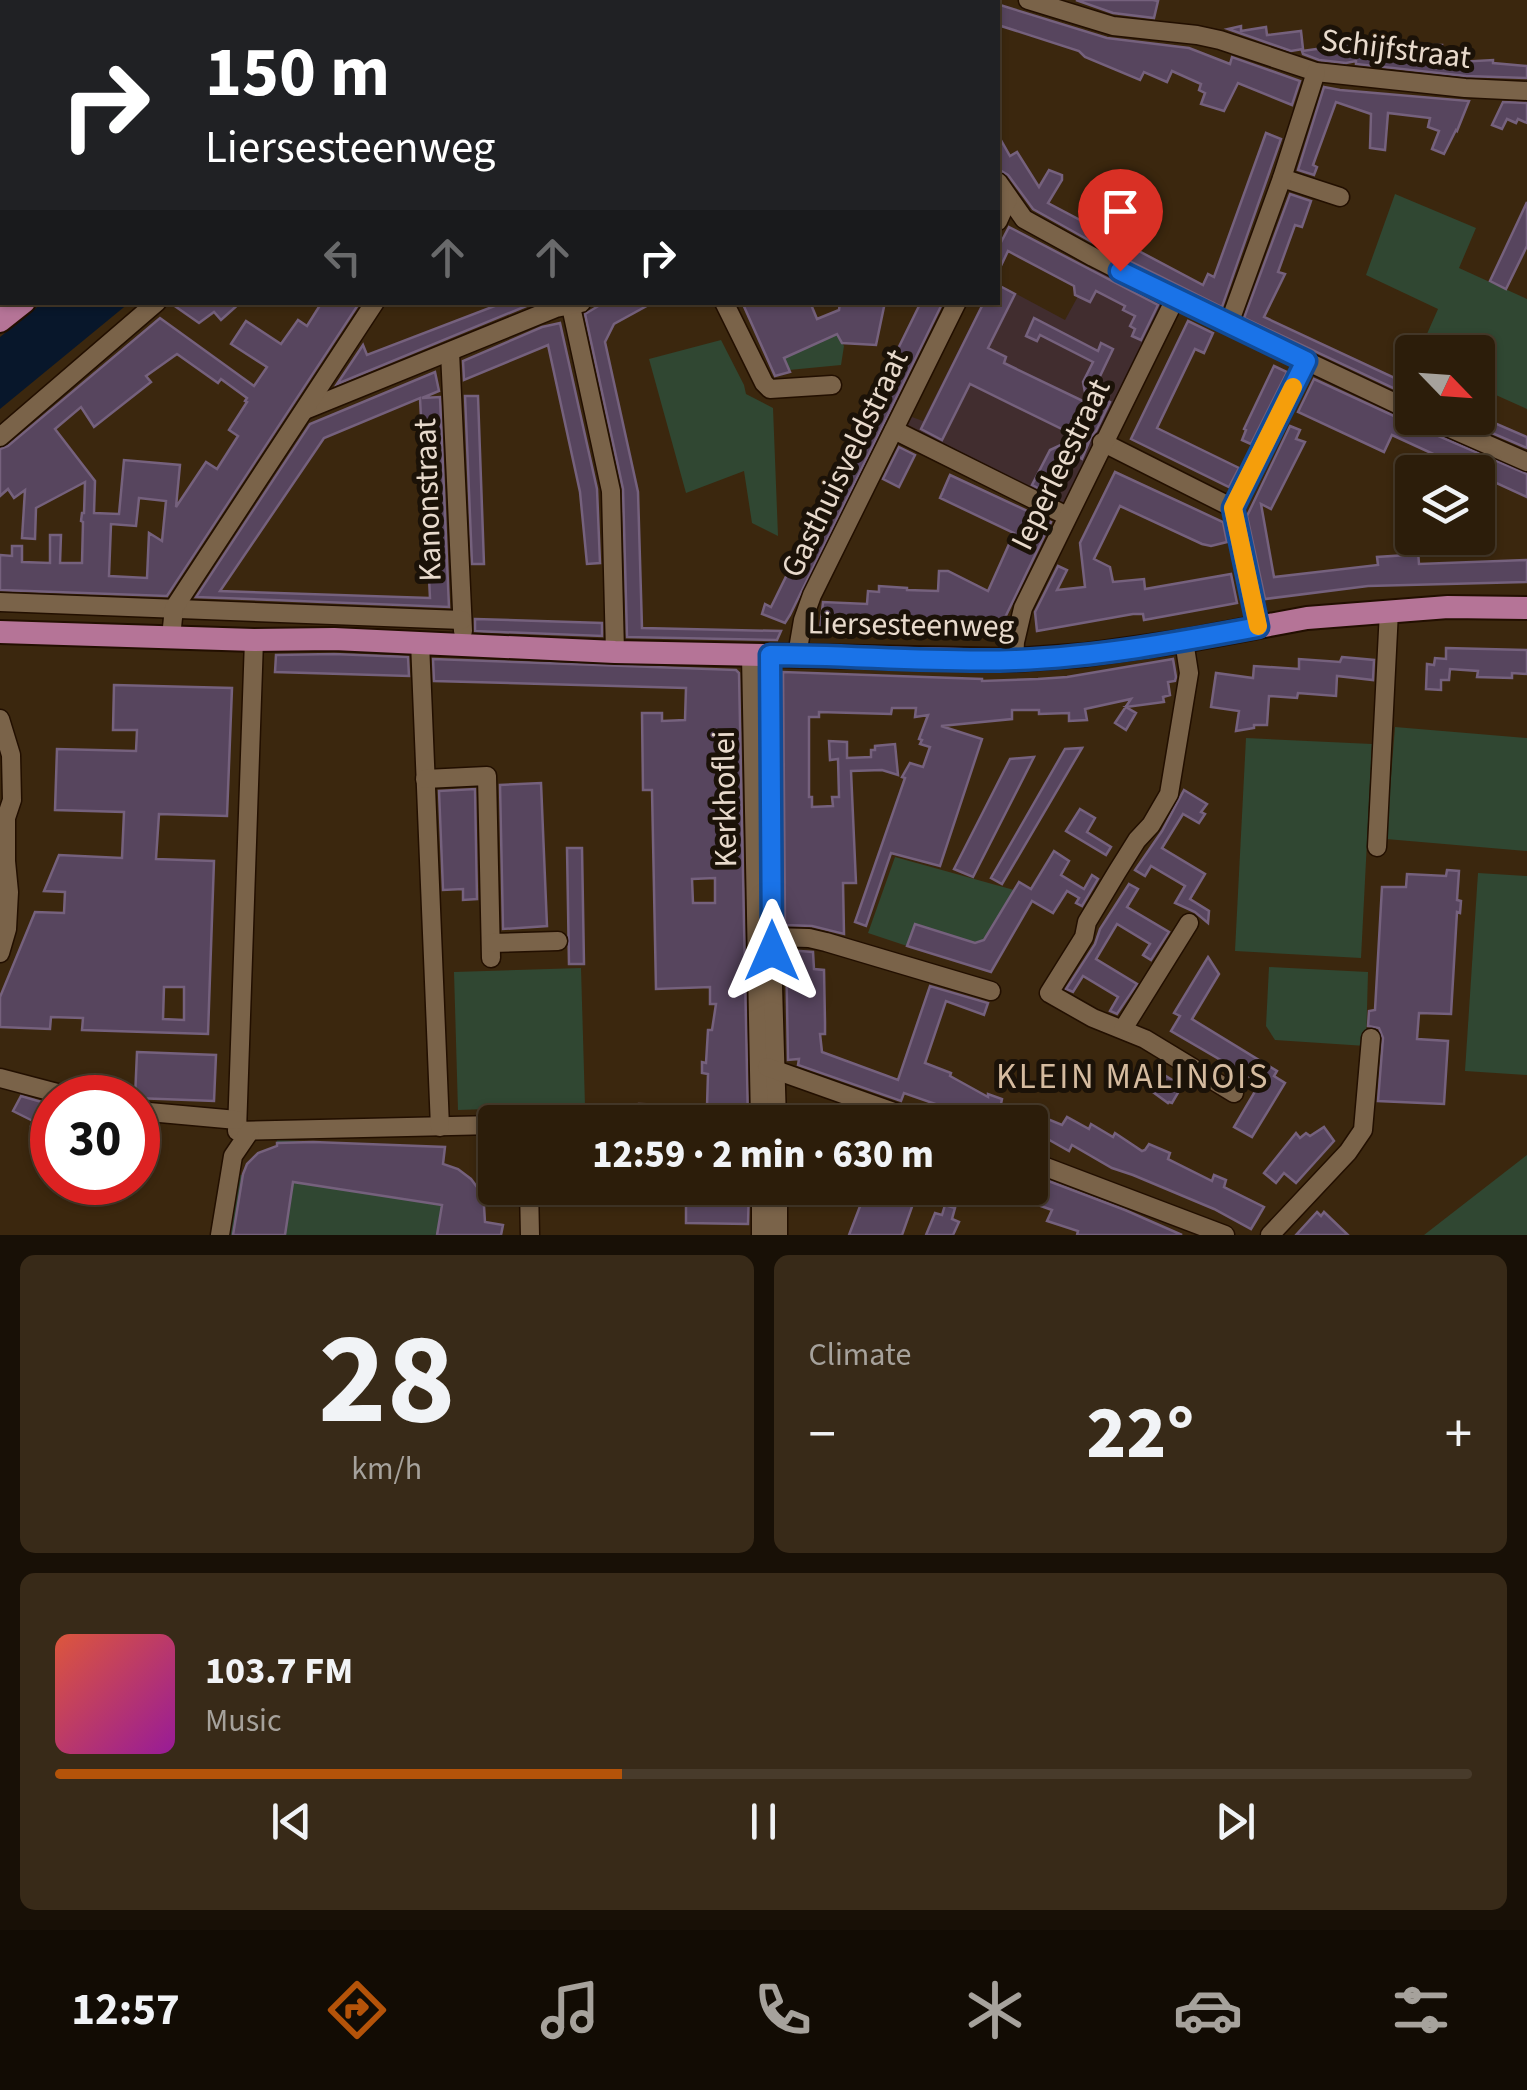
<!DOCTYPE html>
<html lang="en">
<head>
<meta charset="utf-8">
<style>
	:root { --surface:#2c1d0a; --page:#382a18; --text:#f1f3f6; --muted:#a6a29c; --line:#483b2b; --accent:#b45309 }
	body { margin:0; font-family:"Source Sans 3",sans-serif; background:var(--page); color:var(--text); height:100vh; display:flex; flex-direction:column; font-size:38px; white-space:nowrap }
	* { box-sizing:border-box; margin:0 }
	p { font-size:32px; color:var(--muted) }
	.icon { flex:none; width:55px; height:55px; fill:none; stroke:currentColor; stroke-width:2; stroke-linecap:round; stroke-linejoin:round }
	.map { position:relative; height:1235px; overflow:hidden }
	.side { display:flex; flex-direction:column; gap:20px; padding:20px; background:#181006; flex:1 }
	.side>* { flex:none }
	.guide { position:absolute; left:0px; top:0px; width:1000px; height:305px; box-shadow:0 2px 8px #0004,0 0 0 2px var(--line); background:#202124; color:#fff; overflow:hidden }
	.needle { width:65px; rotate:115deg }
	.buttons { position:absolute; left:1395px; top:335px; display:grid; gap:20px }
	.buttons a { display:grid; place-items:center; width:100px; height:100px; border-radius:10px; background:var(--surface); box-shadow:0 2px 8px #0004,0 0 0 2px var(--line); font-size:50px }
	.speed { position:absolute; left:30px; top:1075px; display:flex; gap:20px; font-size:50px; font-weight:700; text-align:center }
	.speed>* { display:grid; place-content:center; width:130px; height:130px; border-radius:50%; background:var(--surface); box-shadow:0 2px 8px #0004,0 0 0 2px var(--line); line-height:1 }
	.speed .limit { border:15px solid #d22; background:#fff; color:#111 }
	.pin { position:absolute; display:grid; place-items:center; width:85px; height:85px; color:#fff; margin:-102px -42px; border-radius:50% 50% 50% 0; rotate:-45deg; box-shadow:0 0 10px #0007 }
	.pin .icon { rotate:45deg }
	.me { position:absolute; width:110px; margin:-55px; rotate:0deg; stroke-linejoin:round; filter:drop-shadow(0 0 8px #0008) }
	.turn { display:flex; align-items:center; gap:35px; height:210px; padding:0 40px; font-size:45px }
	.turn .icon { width:130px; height:130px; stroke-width:2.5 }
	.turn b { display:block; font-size:70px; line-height:85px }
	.lanes { display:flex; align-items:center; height:95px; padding:0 40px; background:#0003; justify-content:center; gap:50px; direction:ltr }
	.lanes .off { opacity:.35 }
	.big { font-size:75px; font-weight:800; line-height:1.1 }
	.side .widget { flex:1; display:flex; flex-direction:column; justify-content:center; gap:15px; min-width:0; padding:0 35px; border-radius:15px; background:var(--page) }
	.side .dial { align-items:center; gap:0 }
	.dial b { font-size:130px; line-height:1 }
	.song { display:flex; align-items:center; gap:30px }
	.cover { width:120px; height:120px; border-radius:15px; background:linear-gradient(135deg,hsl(10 70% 55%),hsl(300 70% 35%)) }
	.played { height:10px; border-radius:5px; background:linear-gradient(90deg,var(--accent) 40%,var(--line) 40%) }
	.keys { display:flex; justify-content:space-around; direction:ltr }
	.heat { display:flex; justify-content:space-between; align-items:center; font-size:55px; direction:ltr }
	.side .tiles { flex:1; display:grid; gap:20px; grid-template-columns:1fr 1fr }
	.widget:last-child { grid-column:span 2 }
	.trip { position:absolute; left:478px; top:1105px; width:570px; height:100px; border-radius:10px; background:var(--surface); box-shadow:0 2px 8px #0004,0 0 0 2px var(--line); font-weight:800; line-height:100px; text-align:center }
	.tabs { display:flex; height:160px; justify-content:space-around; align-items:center; background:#120c04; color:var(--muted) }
	.tabs .icon { width:70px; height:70px }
	.tabs .selected { color:var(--accent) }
	.tabs b { font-size:45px; color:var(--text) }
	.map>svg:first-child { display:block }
</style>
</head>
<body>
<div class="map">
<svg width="1527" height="1235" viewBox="0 0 1527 1235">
	<rect width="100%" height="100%" fill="#3b270e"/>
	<!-- education -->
	<polygon fill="#412d2f" points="1094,267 1163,303 1063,504 908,425 912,417 923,421 982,303 998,302 998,284 1065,320"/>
	<!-- green -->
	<g fill="#304732">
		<polygon points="1395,194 1476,228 1459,268 1527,299 1527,409 1478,387 1478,352 1419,352 1438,309 1366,275"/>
		<polygon points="837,334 844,346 841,365 789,370 784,358"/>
		<polygon points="721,340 744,385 746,394 773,408 778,536 752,523 744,471 686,493 649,359"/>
		<polygon points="1395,727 1527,738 1527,851 1386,839"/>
		<polygon points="1246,738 1372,744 1361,958 1235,951"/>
		<polygon points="895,857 1014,890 984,940 975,943 915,925 907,946 868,933"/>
		<polygon points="1478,873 1527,876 1527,1075 1465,1071"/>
		<polygon points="1269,967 1368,972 1366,1046 1275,1040 1266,1026"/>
		<polygon points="581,968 585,1106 458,1110 454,972"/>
		<path d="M277,1140L445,1147L443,1164C473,1175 484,1189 485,1221L503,1225L501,1235H226L235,1174L242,1175C249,1159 258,1149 276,1148Z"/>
		<polygon points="1527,1155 1527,1235 1424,1235"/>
	</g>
	<!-- water -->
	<polygon fill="#08172b" points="42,303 129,303 0,409 0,337"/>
	<!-- building -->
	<g fill="#57455e" stroke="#75617d" stroke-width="2.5" fill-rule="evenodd">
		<polygon points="1076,0 1153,0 1158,1 1154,18 1113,13"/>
		<polygon points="1000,5 1107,38 1189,48 1230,64 1232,57 1300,81 1292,105 1238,83 1224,111 1201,104 1205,93 1199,90 1201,84 1172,71 1167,82 1144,72 1140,80 1085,57 1079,51 998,25"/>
		<polygon points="1241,26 1241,31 1266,27 1267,35 1301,31 1303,49 1291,51 1228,29"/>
		<polygon points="1353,44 1355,55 1365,53 1366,56 1390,52 1388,45 1442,45 1440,63 1493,60 1493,63 1527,66 1527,78 1466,76 1356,64 1356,61 1346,63 1319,60 1303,54 1302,51"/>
		<polygon points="1324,87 1340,90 1469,101 1457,131 1456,130 1444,154 1432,149 1439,131 1428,127 1430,118 1388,113 1385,150 1370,148 1371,114 1336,102 1313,165 1317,167 1314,175 1298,170"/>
		<polygon points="1503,102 1527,103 1527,123 1518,119 1516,123 1507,119 1502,129 1492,125"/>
		<polygon points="1266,133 1281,139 1222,307 1099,246 1033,209 1008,175 998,169 998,135 1010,156 1017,152 1039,187 1049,170 1062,175 1062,180 1048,203 1203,285 1208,274 1214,277"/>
		<polygon points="1290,194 1311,201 1302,227 1295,225 1278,272 1285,274 1264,317 1412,386 1412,397 1244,318"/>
		<polygon points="1527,202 1527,246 1506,289 1490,281"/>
		<polygon points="1009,227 1158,305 1141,340 1132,336 1135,329 1130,326 1135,316 1123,310 1125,306 1096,291 1090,302 1075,295 1074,286 1008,251 998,272 998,248"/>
		<polygon points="998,285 1015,294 988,348 1006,357 1004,363 1087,403 1083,382 1093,362 1040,335 1037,341 1026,336 1034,318 1098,351 1101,343 1113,349 1092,393 1110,402 1096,431 1091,437 1082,459 1065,448 1044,491 1032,485 1050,450 1078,437 970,384 942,440 921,429 984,302 998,302"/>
		<polygon points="169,302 241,302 221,320 214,312 199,323"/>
		<path d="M322,302H360L167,596L0,590V555L12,556V546H22V562L50,563V535H61L60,563H82L83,522L81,521L82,513H84L85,482L36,508L35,539L22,538L25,490L14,498L8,489L0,496V449L8,446L160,318L254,386L267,367L231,344L246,321L281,344L298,320L307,326ZM177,354L218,383L221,379L247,398L245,401L247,402L229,430L238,436L217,469L206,462L176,507L180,465L124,460L119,514L94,513L95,481L55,429L81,407L94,427L151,382L146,376ZM139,498L166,501L162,541L149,533L147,578L109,576L111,524L136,526Z"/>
		<polygon points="505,302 536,302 337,384 363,345 367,355"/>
		<polygon points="605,302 654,302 614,324 605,342 638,492 642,628 781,631 777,640 627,637 623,489 585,314"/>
		<polygon points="742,302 810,302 817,319 839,310 840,302 885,302 876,345 842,343 837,334 784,358 790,372 775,376"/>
		<polygon points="921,302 943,302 790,615 785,623 762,614 765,604 771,607"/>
		<polygon points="1188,321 1213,333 1204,353 1195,349 1157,428 1239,468 1229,487 1131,439"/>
		<polygon points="560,323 597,489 600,563 587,564 580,492 548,345 464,380 463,361 542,327"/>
		<polygon points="1274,366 1287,372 1251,444 1242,440 1246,430 1244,429"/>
		<path d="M435,372L439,391L422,398L440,397L449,607L196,597L310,424ZM420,398L430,598L220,591L324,438Z"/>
		<polygon points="1314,379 1407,422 1416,423 1422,429 1527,474 1527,497 1392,435 1384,452 1298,412"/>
		<polygon points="465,396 478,396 484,564 472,564"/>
		<polygon points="1457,418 1483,418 1527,437 1527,448"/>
		<polygon points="1290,426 1300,430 1296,439 1305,442 1271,509 1261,504 1274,577 1378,565 1377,557 1407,555 1407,551 1418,551 1419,564 1527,560 1527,582 1368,586 1265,599 1247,516"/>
		<polygon points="899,447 915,455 899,487 883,479"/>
		<polygon points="1115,472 1223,522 1227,542 1211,546 1202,544 1120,506 1094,559 1110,567 1113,582 1144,579 1145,589 1231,574 1237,603 1144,620 1143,614 1133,614 1037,631 1035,612 1058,566 1067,570 1057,590 1085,587 1080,543"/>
		<polygon points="950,475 1051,522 1000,628 911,625 907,630 904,625 887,625 862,626 861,632 820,630 823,602 867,604 868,591 879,592 879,586 907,588 907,590 938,591 939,571 948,571 988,591 1014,533 940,498"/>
		<polygon points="475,619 602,623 602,636 475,631"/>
		<polygon points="1446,648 1527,650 1527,674 1512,673 1512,678 1477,677 1478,671 1450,669 1449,680 1441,680 1441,690 1426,689 1427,664 1434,665 1435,658 1446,659"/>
		<polygon points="334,654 408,657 409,676 275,672 276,655"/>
		<polygon points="1342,657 1374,660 1373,680 1337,676 1336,696 1298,693 1297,698 1269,696 1267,725 1254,725 1254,728 1236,731 1239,711 1211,707 1216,673 1253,678 1254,666 1299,669 1299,659 1340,662"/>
		<path d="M433,659L736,670L739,673L748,1122H713V1117L638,1114L639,1104L707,1106L708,1074L702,1073V1062L706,1063L708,1030H712L716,1004H710V987L656,989L652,790H643L642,713H662V721L685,720L686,688L434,681ZM715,878V903H693L692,879Z"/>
		<polygon points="1173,659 1176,677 1175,681 1168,682 1170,695 1163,697 1164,702 1126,707 1136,713 1126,730 1115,723 1131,699 1085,709 1087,720 1069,721 1069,713 1039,714 1039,710 1012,710 1012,719 941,726 982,739 940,866 891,853 866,926 855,922 905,778 902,777 910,763 923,767 930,747 920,744 922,740 919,739 928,715 915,717 916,708 892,708 891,714 819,712 819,717 809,717 809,797 812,797 812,807 833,806 832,797 839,797 838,759 830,760 829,741 847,742 847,758 871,757 871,750 875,750 875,746 895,744 898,775 882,770 851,771 856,883 843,883 844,934 812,926 785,925 783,672 982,679 982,681 1038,679 1067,677"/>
		<path d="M114,685L232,688L227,816L159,814L156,859L214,861L208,1034L82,1030L83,1018L51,1017L50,1029L0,1027V997L35,912L64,913L65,892L44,891L59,855L122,858L124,812L55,810L57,749L136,751L137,730H113ZM164,987H184V1020L163,1019Z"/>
		<polygon points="1082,748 1002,884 991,878 1065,749"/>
		<polygon points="1034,757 973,877 954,869 1010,759"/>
		<polygon points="541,783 547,926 503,929 500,785"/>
		<polygon points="475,789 477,899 463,900 463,889 443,890 439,791"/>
		<polygon points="1184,790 1207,804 1201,812 1205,814 1199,823 1183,814 1162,848 1205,874 1190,899 1209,911 1208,923 1195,912 1175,903 1185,886 1151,866 1145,876 1135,870 1162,831"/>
		<polygon points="1080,809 1095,818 1087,832 1111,847 1106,855 1066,831"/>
		<polygon points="567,848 582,848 584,964 569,964"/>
		<polygon points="1054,851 1069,861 1061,875 1084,889 1092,875 1098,879 1082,906 1076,903 1079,898 1067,891 1053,913 1032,901 991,972 907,946 915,924 975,943 984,940 1019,882 1031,889"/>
		<polygon points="1447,870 1459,871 1457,900 1461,901 1460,913 1457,912 1451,1014 1419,1013 1417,1039 1448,1041 1444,1104 1378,1101 1383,1038 1379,1028 1368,1026 1369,1011 1375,1010 1382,887 1406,887 1407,874 1446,876"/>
		<polygon points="1129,884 1138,889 1127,907 1169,932 1151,960 1143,955 1150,944 1117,924 1096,959 1137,984 1117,1014 1110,1011 1118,997 1083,976 1073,992 1066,989 1095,944 1100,929"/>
		<polygon points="786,950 813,952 814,969 824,970 825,1022 825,1034 820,1034 822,1052 898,1080 930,986 988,1003 984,1015 946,1001 925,1063 951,1073 950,1076 988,1097 988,1094 1002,1099 1001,1104 1025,1112 1026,1110 1062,1125 1067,1117 1089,1129 1091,1124 1113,1137 1115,1133 1142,1151 1145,1150 1149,1144 1170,1153 1168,1159 1212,1181 1214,1175 1226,1180 1224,1187 1264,1207 1257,1219 1251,1229 1214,1209 1133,1175 1112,1168 1072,1145 1069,1151 1044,1137 1042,1142 1030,1138 1030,1122 987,1122 904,1093 901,1101 798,1065 799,1059 788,1060"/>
		<polygon points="1208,957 1219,974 1192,1019 1277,1071 1274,1076 1285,1083 1252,1137 1234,1127 1260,1083 1171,1031 1180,1016 1174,1013"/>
		<polygon points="137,1052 216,1055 214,1101 135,1098"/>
		<polygon points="1161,1073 1182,1086 1172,1103 1169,1102 1168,1103 1150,1090"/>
		<polygon points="21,1096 52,1105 52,1138 31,1126 33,1121 13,1111"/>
		<polygon points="1324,1127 1334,1141 1296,1183 1284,1173 1276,1183 1264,1173 1296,1133 1300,1138 1306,1133 1310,1136"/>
		<polygon points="313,1142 445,1147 443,1164 458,1169 471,1179 480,1191 484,1206 485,1222 503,1225 501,1235 437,1235 442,1205 293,1182 285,1235 233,1235 243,1174 247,1164 258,1153 277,1146 277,1143"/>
		<polygon points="1030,1174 1125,1210 1182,1235 1077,1235 1078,1231 1047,1221 1052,1210 1030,1202 1030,1199 1002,1190 1002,1188 1030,1188"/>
		<polygon points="686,1188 749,1188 748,1224 686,1223"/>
		<polygon points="867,1188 903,1188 899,1198 913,1204 902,1235 849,1235"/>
		<polygon points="945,1205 955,1208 952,1219 959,1222 953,1235 926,1235 935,1213 942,1215"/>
		<polygon points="1317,1212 1321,1216 1324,1212 1348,1235 1296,1235"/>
	</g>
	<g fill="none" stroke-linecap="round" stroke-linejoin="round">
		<!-- minor casing -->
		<g stroke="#220f00" stroke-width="21">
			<g id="minor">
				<polyline points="592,0 596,2"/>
				<polyline points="882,0 883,2"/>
				<polyline points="1028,0 1113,26 1197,35 1220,40 1316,72 1465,88 1527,91"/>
				<polyline points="140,2 141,0"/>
				<polyline points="385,2 386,0"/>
				<polyline points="573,2 575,0"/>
				<polyline points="937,2 939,0"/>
				<polyline points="0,58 2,58"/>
				<polyline points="1282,178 1340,197"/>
				<polyline points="998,182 1024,219 1093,257 1175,299 1412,411"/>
				<polyline points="998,221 1008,199"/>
				<polyline points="570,302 611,491 615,652"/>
				<polyline points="724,302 764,383 770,389 832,385"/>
				<polyline points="1229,324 1282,178 1316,72"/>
				<polyline points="450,352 463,631"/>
				<polyline points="305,410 556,308 581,303"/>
				<polyline points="1427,418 1527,462"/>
				<polyline points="894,430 1067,516"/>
				<polyline points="0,437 157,302"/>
				<polyline points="1102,442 1233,508"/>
				<polyline points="0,602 462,620"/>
				<polyline points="1258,627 1233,508 1306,361"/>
				<polyline points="171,637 174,608 375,302"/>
				<polyline points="254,640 237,1131 495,1125"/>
				<polyline points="1184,641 1189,673 1169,794 1151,825 1137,840 1117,872 1087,922 1084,937 1049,993 1093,1018 1145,1039 1234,1093"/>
				<polyline points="420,642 440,1127"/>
				<polyline points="751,655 760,1122"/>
				<polyline points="770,655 772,951 777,1122"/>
				<polyline points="797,655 803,620 812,595 957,302"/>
				<polyline points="1014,660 1015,642 1023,608 1175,299"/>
				<polyline points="0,719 11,755 12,800 6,818 6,861 9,892 7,929 0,953"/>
				<polyline points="425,779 487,776 491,958"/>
				<polyline points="1377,847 1389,611"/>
				<polyline points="772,937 809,938 826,942 991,991"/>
				<polyline points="491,943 558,941"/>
				<polyline points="1123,1029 1189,923"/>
				<polyline points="767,1067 922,1122"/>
				<polyline points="0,1078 76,1098"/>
				<polyline points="138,1111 237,1120"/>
				<polyline points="1030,1161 1225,1235"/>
				<polyline points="529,1188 530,1235"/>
				<polyline points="761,1188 761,1235"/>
				<polyline points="778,1188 778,1235"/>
				<polyline points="220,1235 233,1156 250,1131"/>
				<polyline points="1270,1235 1348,1152 1363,1130 1371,1038"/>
			</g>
		</g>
		<!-- major casing -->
		<g stroke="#220f00" stroke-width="26">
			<g id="major">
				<polyline points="273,2 274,0"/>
				<polyline points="0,300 2,298"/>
				<polyline points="0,321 24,302"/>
				<polyline points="0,632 254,640 334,639 615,652 1014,660 1084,655 1184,641 1307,618 1448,607 1527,608"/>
			</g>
		</g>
		<!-- minor -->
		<use href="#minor" stroke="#7a6349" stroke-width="18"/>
		<!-- major -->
		<use href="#major" stroke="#b57497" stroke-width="22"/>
	</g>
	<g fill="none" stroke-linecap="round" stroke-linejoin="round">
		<!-- route casing -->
		<g stroke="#114b97" stroke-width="25">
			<path id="route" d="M772,951L770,655C851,655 934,663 1015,660C1097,657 1178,642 1258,627L1233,508L1306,361L1120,271"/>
		</g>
		<!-- route -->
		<use href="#route" stroke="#1a73e8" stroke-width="18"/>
		<!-- slow -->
		<polyline stroke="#f59e0b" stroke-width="18" points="1258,626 1233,508 1293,387"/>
	</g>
	<g text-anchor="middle" stroke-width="10" stroke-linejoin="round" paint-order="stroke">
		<!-- street labels -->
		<g font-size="32" fill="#e8dacc" stroke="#1b1208">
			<text transform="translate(1396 48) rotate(7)" y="11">Schijfstraat</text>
			<text transform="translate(844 463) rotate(-64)" y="11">Gasthuisveldstraat</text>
			<text transform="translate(1060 464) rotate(-64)" y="11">Ieperleestraat</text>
			<text transform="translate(427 500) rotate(-92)" y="11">Kanonstraat</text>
			<text transform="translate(911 624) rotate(1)" y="11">Liersesteenweg</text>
			<text transform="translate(724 799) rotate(-91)" y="11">Kerkhoflei</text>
		</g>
		<!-- neighbourhood labels -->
		<g font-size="35" letter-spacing="2.5" fill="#d5bb9f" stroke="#1b1208">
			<text x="1133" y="1088">KLEIN MALINOIS</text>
		</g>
	</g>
</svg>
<div class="buttons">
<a><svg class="needle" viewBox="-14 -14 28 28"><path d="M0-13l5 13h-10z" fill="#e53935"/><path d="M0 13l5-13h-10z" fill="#a6a29c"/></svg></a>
<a><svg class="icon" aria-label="layers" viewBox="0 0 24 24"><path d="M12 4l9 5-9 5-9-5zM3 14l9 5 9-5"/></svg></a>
</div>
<div class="speed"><div class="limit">30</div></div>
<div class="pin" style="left:1120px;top:271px;background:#d93025"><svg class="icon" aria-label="arrive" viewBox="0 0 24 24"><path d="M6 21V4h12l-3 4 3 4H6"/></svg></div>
<svg class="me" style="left:772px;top:951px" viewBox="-20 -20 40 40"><path d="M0-17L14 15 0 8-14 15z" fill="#1a73e8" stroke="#fff" stroke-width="4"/></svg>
<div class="trip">12:59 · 2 min · 630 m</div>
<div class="guide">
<div class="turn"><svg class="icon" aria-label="right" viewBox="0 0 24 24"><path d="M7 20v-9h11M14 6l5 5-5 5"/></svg><div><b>150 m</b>Liersesteenweg</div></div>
<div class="lanes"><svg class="icon off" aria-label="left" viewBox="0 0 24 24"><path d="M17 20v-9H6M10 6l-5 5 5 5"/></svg><svg class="icon off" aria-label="ahead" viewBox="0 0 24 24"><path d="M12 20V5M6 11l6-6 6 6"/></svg><svg class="icon off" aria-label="ahead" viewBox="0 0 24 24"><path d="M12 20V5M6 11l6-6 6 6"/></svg><svg class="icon" aria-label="right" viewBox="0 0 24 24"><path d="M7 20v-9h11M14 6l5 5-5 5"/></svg></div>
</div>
</div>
<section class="side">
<div class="tiles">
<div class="widget dial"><b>28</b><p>km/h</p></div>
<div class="widget"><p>Climate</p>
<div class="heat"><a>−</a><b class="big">22°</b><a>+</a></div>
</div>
<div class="widget">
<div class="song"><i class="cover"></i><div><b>103.7 FM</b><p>Music</p></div></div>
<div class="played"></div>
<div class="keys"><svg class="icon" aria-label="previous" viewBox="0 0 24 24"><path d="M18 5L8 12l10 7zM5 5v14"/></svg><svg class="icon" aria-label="pause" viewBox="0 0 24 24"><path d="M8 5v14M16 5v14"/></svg><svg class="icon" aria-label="next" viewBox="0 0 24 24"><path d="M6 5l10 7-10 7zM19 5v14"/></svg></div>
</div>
</div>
</section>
<nav class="tabs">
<b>12:57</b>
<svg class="icon selected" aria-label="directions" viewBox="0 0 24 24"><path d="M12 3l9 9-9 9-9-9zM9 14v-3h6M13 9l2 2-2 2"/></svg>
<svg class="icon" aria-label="music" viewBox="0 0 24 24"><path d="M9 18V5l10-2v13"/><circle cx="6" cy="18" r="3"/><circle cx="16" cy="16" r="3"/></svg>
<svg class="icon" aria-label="phone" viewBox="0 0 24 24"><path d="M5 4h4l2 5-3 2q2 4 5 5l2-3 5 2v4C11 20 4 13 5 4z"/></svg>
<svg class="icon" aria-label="climate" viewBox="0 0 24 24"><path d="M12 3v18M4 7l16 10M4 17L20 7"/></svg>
<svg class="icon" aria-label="car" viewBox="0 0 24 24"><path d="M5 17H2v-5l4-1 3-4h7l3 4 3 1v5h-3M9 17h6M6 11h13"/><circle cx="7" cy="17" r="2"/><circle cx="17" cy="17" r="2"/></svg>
<svg class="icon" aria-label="filters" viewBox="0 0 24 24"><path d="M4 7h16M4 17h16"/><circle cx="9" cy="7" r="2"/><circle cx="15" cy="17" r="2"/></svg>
</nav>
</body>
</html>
